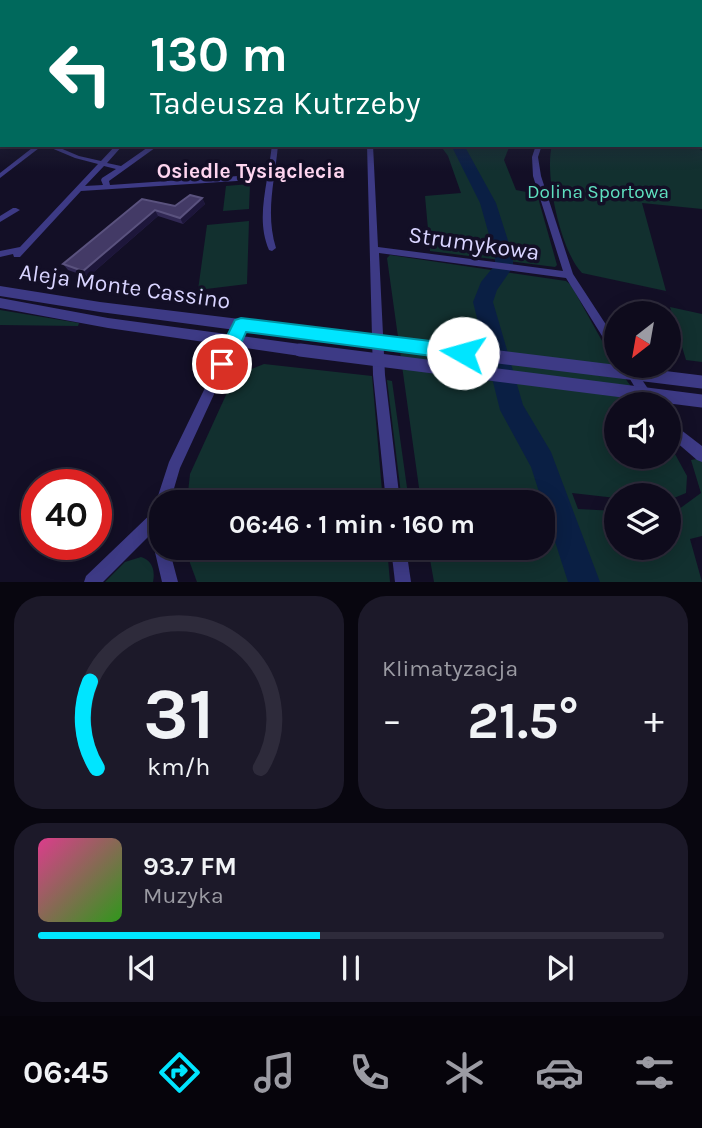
<!DOCTYPE html>
<html lang="pl">
<head>
<meta charset="utf-8">
<style>
	:root { --surface:#0e0b1c; --page:#1c1929; --text:#f1f3f6; --muted:#9b9ba3; --line:#2e2b3b; --accent:#00e5ff }
	body { margin:0; font-family:Karla,sans-serif; background:var(--page); color:var(--text); height:100vh; display:flex; flex-direction:column; font-size:26px; white-space:nowrap }
	* { box-sizing:border-box; margin:0 }
	p { font-size:23px; color:var(--muted) }
	.icon { flex:none; width:38px; height:38px; fill:none; stroke:currentColor; stroke-width:2; stroke-linecap:round; stroke-linejoin:round }
	.map { position:relative; height:582px; overflow:hidden }
	.panel { display:flex; flex-direction:column; gap:14px; padding:14px; background:#08060f; flex:1 }
	.panel>* { flex:none }
	.hud { position:absolute; left:0px; top:0px; width:704px; height:147px; box-shadow:0 4px 18px #0003,0 0 0 2px var(--line); background:#00695c; color:#fff; overflow:hidden }
	.needle { width:46px; rotate:211deg }
	.fabs { position:absolute; left:604px; top:301px; display:grid; gap:14px }
	.fabs a { display:grid; place-items:center; width:77px; height:77px; border-radius:50%; background:var(--surface); box-shadow:0 4px 18px #0003,0 0 0 2px var(--line); font-size:35px }
	.speed { position:absolute; left:21px; top:469px; display:flex; gap:14px; font-size:35px; font-weight:700; text-align:center }
	.speed>* { display:grid; place-content:center; width:91px; height:91px; border-radius:50%; background:var(--surface); box-shadow:0 4px 18px #0003,0 0 0 2px var(--line); line-height:1 }
	.speed .limit { border:10px solid #d22; background:#fff; color:#111 }
	.pin { position:absolute; display:grid; place-items:center; width:60px; height:60px; color:#fff; margin:-30px; border:4px solid #fff; border-radius:50%; box-shadow:0 2px 7px #0007 }
	.me { position:absolute; width:77px; margin:-38px; rotate:277deg; stroke-linejoin:round; filter:drop-shadow(0 0 5px #0008) }
	.turn { display:flex; align-items:center; gap:24px; height:147px; padding:0 35px; font-size:32px }
	.turn .icon { width:91px; height:91px; stroke-width:2.5 }
	.turn b { display:block; font-size:49px; line-height:60px }
	.big { font-size:52px; font-weight:700; line-height:1.1 }
	.panel .card { flex:1; display:flex; flex-direction:column; justify-content:center; gap:10px; min-width:0; padding:0 24px; border-radius:28px; background:var(--page) }
	.panel .dial { align-items:center; gap:0 }
	.dial svg { height:182px; overflow:visible; fill:none; stroke:var(--line); stroke-width:7; stroke-linecap:round; text-anchor:middle }
	.dial text { fill:var(--text); stroke:none }
	.song { display:flex; align-items:center; gap:21px }
	.cover { width:84px; height:84px; border-radius:10px; background:linear-gradient(135deg,hsl(330 70% 55%),hsl(110 70% 35%)) }
	.played { height:7px; border-radius:4px; background:linear-gradient(90deg,var(--accent) 45%,var(--line) 45%) }
	.keys { display:flex; justify-content:space-around; direction:ltr }
	.heat { display:flex; justify-content:space-between; align-items:center; font-size:38px; direction:ltr }
	.panel .tiles { flex:1; display:grid; gap:14px; grid-template-columns:1fr 1fr }
	.card:last-child { grid-column:span 2 }
	.trip { position:absolute; left:149px; top:490px; width:406px; height:70px; border-radius:28px; background:var(--surface); box-shadow:0 4px 18px #0003,0 0 0 2px var(--line); font-weight:700; line-height:70px; text-align:center }
	.dock { display:flex; height:112px; justify-content:space-around; align-items:center; background:#06040b; color:var(--muted) }
	.dock .icon { width:49px; height:49px }
	.dock .on { color:var(--accent) }
	.dock b { font-size:32px; color:var(--text) }
	.map>svg:first-child { display:block }
</style>
</head>
<body>
<div class="map">
<svg width="702" height="582" viewBox="0 0 702 582">
	<rect width="100%" height="100%" fill="#130f26"/>
	<!-- green -->
	<g fill="#12302f">
		<polygon points="440,145 510,145 504,160 516,190 537,194 557,265 555,267 430,251 425,196 461,193 448,156"/>
		<path d="M552,145H695L702,151V209L642,203L666,291L582,273C561,252 544,175 552,145Z"/>
		<polygon points="250,184 249,209 223,211 226,186"/>
		<polygon points="249,221 247,284 198,290 207,225"/>
		<polygon points="390,255 566,281 571,285 616,366 644,404 616,404 616,457 668,457 669,443 687,476 686,493 669,500 668,495 616,495 616,498 572,493 578,509 616,511 616,548 668,548 669,512 675,512 701,493 691,460 702,458 702,536 690,539 702,582 434,582 428,548 542,548 542,502 421,502 387,258"/>
		<polygon points="670,307 702,314 702,362 686,360"/>
		<polygon points="0,310 79,323 78,326 0,325"/>
		<polygon points="264,364 372,376 383,502 187,502 190,474 231,384 244,372"/>
		<polygon points="387,380 392,381 409,502 402,502"/>
		<polygon points="188,548 387,548 390,582 197,582 190,563"/>
		<path d="M141,557C153,561 155,571 153,582H105L125,562Z"/>
	</g>
	<g fill="none" stroke-linecap="round" stroke-linejoin="round">
		<!-- river -->
		<polygon fill="#0a1f44" fill-rule="evenodd" points="451,145 464,145 496,203 513,256 513,267 497,290 493,302 523,405 551,452 600,582 568,582 531,467 500,410 473,302 481,282 495,265 495,256 480,203"/>
		<!-- minor -->
		<g fill="#3d3a85" fill-rule="evenodd">
			<polygon points="36,145 43,145 0,178 0,173"/>
			<path d="M44,145H53L79,156L101,161L116,145H123L107,163L121,166L151,145H159L109,181L110,185L268,174L272,145H278C275,180 265,213 276,248L272,251L269,250C259,227 263,203 267,179L81,191L20,257H14L13,254L0,257V251L20,247L98,164L75,158ZM104,166L116,169L102,178L101,180L103,185L85,186Z"/>
			<polygon points="367,145 373,145 378,247 563,271 533,176 532,157 536,145 542,145 538,157 541,176 573,274 616,340 616,354 612,352 566,278 379,253 385,375 400,502 386,502 373,375"/>
			<polygon points="13,208 16,208 20,210 0,222 0,216"/>
			<polygon points="241,321 245,322 246,325 180,468 170,502 161,502 161,548 169,548 178,582 162,582 154,548 154,531 103,582 84,582 86,576 158,507 156,502 169,462 237,322"/>
			<polygon points="622,366 633,366 658,404 645,404"/>
			<polygon points="668,420 702,446 702,462 697,460 668,435"/>
			<polygon points="391,548 406,548 411,582 395,582"/>
		</g>
		<!-- tertiary -->
		<g fill="#3d3a85" fill-rule="evenodd">
			<polygon points="0,286 100,302 304,327 309,329 311,333 309,337 304,339 100,312 0,296"/>
			<polygon points="0,298 108,318 300,344 305,346 307,350 305,354 300,356 108,328 0,308"/>
		</g>
		<!-- tertiary-bridge -->
		<g stroke="#3d3a85" stroke-width="13">
			<polyline points="304,333 702,382"/>
			<polyline points="300,350 702,401"/>
		</g>
	</g>
	<!-- wall -->
	<polygon fill="#312854" points="202,198 205,204 183,224 158,216 88,277 68,270 63,264 142,199 175,206"/>
	<!-- shaded-wall -->
	<g fill="#1d163a">
		<polygon points="202,198 205,204 183,224 180,218"/>
		<polygon points="155,210 158,216 88,277 83,271"/>
	</g>
	<!-- building -->
	<polygon fill="#433a66" stroke="#5a527e" stroke-width="2" points="190,195 202,198 180,218 155,210 83,271 63,264 142,199 175,206"/>
	<!-- sky -->
	<linearGradient id="sky" x2="0" y2="1"><stop stop-color="#0a0815"/><stop offset="0.53" stop-color="#333752"/><stop offset="1" stop-color="#333752" stop-opacity="0"/></linearGradient>
	<rect width="702" height="171" fill="url(#sky)"/>
	<!-- route -->
	<polygon fill="#00e5ff" stroke="#0095a6" stroke-width="2" points="241,318 463,345 469,347 472,353 469,358 463,360 246,332 229,370 222,372 216,370 213,364 235,320"/>
	<g text-anchor="middle" stroke-width="7" stroke-linejoin="round" paint-order="stroke">
		<!-- far-park labels -->
		<g font-size="19" fill="#5fe0c0" stroke="#130f26">
			<text x="598" y="198">Dolina Sportowa</text>
		</g>
		<!-- far-neighbourhood labels -->
		<g font-size="21" font-weight="bold" fill="#ffd6f0" stroke="#130f26">
			<text x="251" y="178">Osiedle Tysiąclecia</text>
		</g>
		<!-- street labels -->
		<g font-size="23" fill="#d9d4ff" stroke="#130f26">
			<text transform="translate(474 243) rotate(8)" y="8">Strumykowa</text>
			<text transform="translate(125 286) rotate(8)" y="8">Aleja Monte Cassino</text>
		</g>
	</g>
</svg>
<div class="fabs">
<a><svg class="needle" viewBox="-14 -14 28 28"><path d="M0-13l5 13h-10z" fill="#e53935"/><path d="M0 13l5-13h-10z" fill="#9b9ba3"/></svg></a>
<a><svg class="icon" aria-label="sound" viewBox="0 0 24 24"><path d="M4 9h4l5-4v14l-5-4H4zM17 9q2 3 0 6"/></svg></a>
<a><svg class="icon" aria-label="layers" viewBox="0 0 24 24"><path d="M12 4l9 5-9 5-9-5zM3 14l9 5 9-5"/></svg></a>
</div>
<div class="speed"><div class="limit">40</div></div>
<div class="pin" style="left:222px;top:364px;background:#d93025"><svg class="icon" aria-label="arrive" viewBox="0 0 24 24"><path d="M6 21V4h12l-3 4 3 4H6"/></svg></div>
<svg class="me" style="left:463px;top:353px" viewBox="-20 -20 40 40"><circle r="19" fill="#fff"/><path d="M0-13L10 11 0 6-10 11z" fill="#00e5ff"/></svg>
<div class="trip">06:46 · 1 min · 160 m</div>
<div class="hud">
<div class="turn"><svg class="icon" aria-label="left" viewBox="0 0 24 24"><path d="M17 20v-9H6M10 6l-5 5 5 5"/></svg><div><b>130 m</b>Tadeusza Kutrzeby</div></div>
</div>
</div>
<section class="panel">
<div class="tiles">
<div class="card dial"><svg viewBox="0 0 100 80">
<path d="M14 69A42 42 0 1 1 86 69"/>
<path d="M14 69A42 42 0 0 1 11 31" stroke="#00e5ff"/>
<text x="50" y="56" font-size="32" font-weight="700">31</text>
<text x="50" y="72" font-size="11">km/h</text>
</svg></div>
<div class="card"><p>Klimatyzacja</p>
<div class="heat"><a>−</a><b class="big">21.5°</b><a>+</a></div>
</div>
<div class="card">
<div class="song"><i class="cover"></i><div><b>93.7 FM</b><p>Muzyka</p></div></div>
<div class="played"></div>
<div class="keys"><svg class="icon" aria-label="previous" viewBox="0 0 24 24"><path d="M18 5L8 12l10 7zM5 5v14"/></svg><svg class="icon" aria-label="pause" viewBox="0 0 24 24"><path d="M8 5v14M16 5v14"/></svg><svg class="icon" aria-label="next" viewBox="0 0 24 24"><path d="M6 5l10 7-10 7zM19 5v14"/></svg></div>
</div>
</div>
</section>
<nav class="dock">
<b>06:45</b>
<svg class="icon on" aria-label="directions" viewBox="0 0 24 24"><path d="M12 3l9 9-9 9-9-9zM9 14v-3h6M13 9l2 2-2 2"/></svg>
<svg class="icon" aria-label="music" viewBox="0 0 24 24"><path d="M9 18V5l10-2v13"/><circle cx="6" cy="18" r="3"/><circle cx="16" cy="16" r="3"/></svg>
<svg class="icon" aria-label="phone" viewBox="0 0 24 24"><path d="M5 4h4l2 5-3 2q2 4 5 5l2-3 5 2v4C11 20 4 13 5 4z"/></svg>
<svg class="icon" aria-label="climate" viewBox="0 0 24 24"><path d="M12 3v18M4 7l16 10M4 17L20 7"/></svg>
<svg class="icon" aria-label="car" viewBox="0 0 24 24"><path d="M5 17H2v-5l4-1 3-4h7l3 4 3 1v5h-3M9 17h6M6 11h13"/><circle cx="7" cy="17" r="2"/><circle cx="17" cy="17" r="2"/></svg>
<svg class="icon" aria-label="filters" viewBox="0 0 24 24"><path d="M4 7h16M4 17h16"/><circle cx="9" cy="7" r="2"/><circle cx="15" cy="17" r="2"/></svg>
</nav>
</body>
</html>
